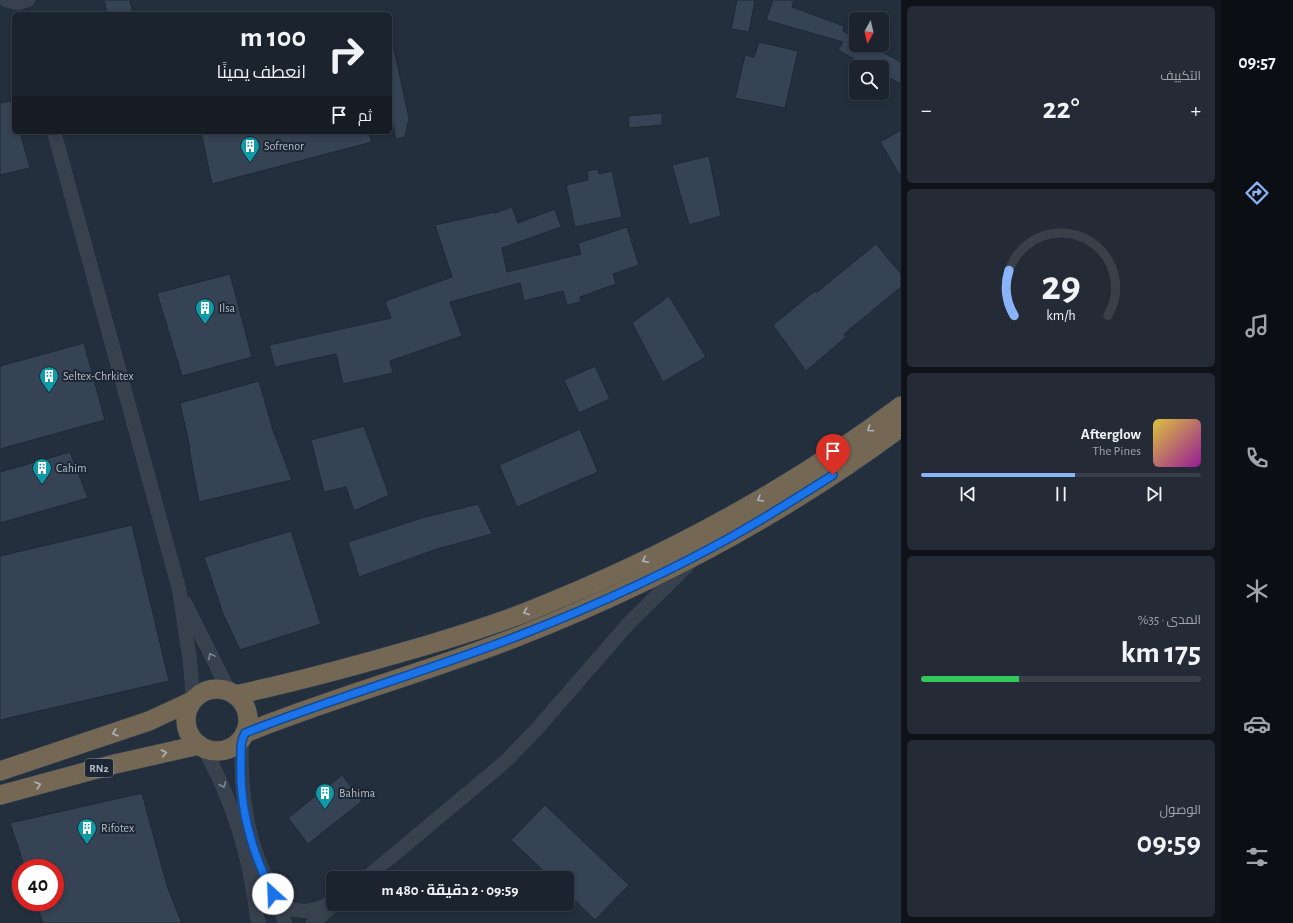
<!DOCTYPE html>
<html lang="ar">
<head>
<meta charset="utf-8">
<style>
	:root { --surface:#1b232e; --page:#242b36; --text:#f1f3f6; --muted:#a0a4aa; --line:#39404a; --accent:#8ab4f8 }
	body { margin:0; font-family:"Alegreya Sans",Cairo,sans-serif; background:var(--page); color:var(--text); direction:rtl; height:100vh; display:flex; flex-direction:column; font-size:15px; white-space:nowrap }
	* { box-sizing:border-box; margin:0 }
	p { font-size:13px; color:var(--muted) }
	.icon { flex:none; width:22px; height:22px; fill:none; stroke:currentColor; stroke-width:2; stroke-linecap:round; stroke-linejoin:round }
	.map { position:relative; flex:1; overflow:hidden; direction:ltr }
	.side { display:flex; flex-direction:column; gap:6px; padding:6px; background:#0f1319; width:320px }
	.side>* { flex:none }
	.top-card { position:absolute; left:12px; top:12px; width:380px; height:122px; border-radius:6px; box-shadow:0 2px 6px #0003,0 0 0 1px var(--line); direction:rtl; background:#1b232e; color:var(--text); overflow:hidden }
	.needle { width:26px; rotate:188deg }
	.tools { position:absolute; left:849px; top:12px; display:grid; gap:8px }
	.tools a { display:grid; place-items:center; width:40px; height:40px; border-radius:6px; background:var(--surface); box-shadow:0 2px 6px #0003,0 0 0 1px var(--line); font-size:20px }
	.speed { position:absolute; left:12px; top:859px; display:flex; gap:8px; font-size:20px; font-weight:700; text-align:center }
	.speed>* { display:grid; place-content:center; width:52px; height:52px; border-radius:50%; background:var(--surface); box-shadow:0 2px 6px #0003,0 0 0 1px var(--line); line-height:1 }
	.speed .limit { border:6px solid #d22; background:#fff; color:#111 }
	.pin { position:absolute; display:grid; place-items:center; width:34px; height:34px; color:#fff; margin:-41px -17px; border-radius:50% 50% 50% 0; rotate:-45deg; box-shadow:0 0 4px #0007 }
	.pin .icon { rotate:45deg }
	.me { position:absolute; width:44px; margin:-22px; rotate:335deg; stroke-linejoin:round; filter:drop-shadow(0 0 3px #0008) }
	.turn { display:flex; align-items:center; gap:14px; height:84px; padding:0 20px; font-size:18px }
	.turn .icon { width:52px; height:52px; stroke-width:2.5 }
	.turn b { display:block; font-size:28px; line-height:34px }
	.then { display:flex; align-items:center; height:38px; padding:0 20px; background:#0003; gap:8px; font-size:15px }
	.big { font-size:30px; font-weight:700; line-height:1.1 }
	.side .tile { flex:1; display:flex; flex-direction:column; justify-content:center; gap:6px; min-width:0; padding:0 14px; border-radius:6px; background:var(--page) }
	.side .dial { align-items:center; gap:0 }
	.dial svg { height:104px; overflow:visible; fill:none; stroke:var(--line); stroke-width:7; stroke-linecap:round; text-anchor:middle }
	.dial text { fill:var(--text); stroke:none }
	.song { display:flex; align-items:center; gap:12px }
	.cover { width:48px; height:48px; border-radius:6px; background:linear-gradient(135deg,hsl(50 70% 55%),hsl(300 70% 35%)) }
	.played { height:4px; border-radius:2px; background:linear-gradient(90deg,var(--accent) 55%,var(--line) 55%) }
	.keys { display:flex; justify-content:space-around; direction:ltr }
	.heat { display:flex; justify-content:space-between; align-items:center; font-size:22px; direction:ltr }
	.charge { height:6px; border-radius:3px; background:linear-gradient(90deg,#34c759 35%,var(--line) 0) }
	.trip { position:absolute; left:326px; top:871px; width:248px; height:40px; border-radius:6px; background:var(--surface); box-shadow:0 2px 6px #0003,0 0 0 1px var(--line); font-weight:700; line-height:40px; text-align:center; direction:rtl }
	main { display:flex; flex:1; min-height:0 }
	.tab-bar { display:flex; flex-direction:column; width:72px; justify-content:space-around; align-items:center; background:#0b0e12; color:var(--muted) }
	.tab-bar .icon { width:28px; height:28px }
	.tab-bar .active { color:var(--accent) }
	.tab-bar b { font-size:18px; color:var(--text) }
	.map>svg:first-child { display:block }
</style>
</head>
<body>
<main>
<nav class="tab-bar">
<b>09:57</b>
<svg class="icon active" aria-label="directions" viewBox="0 0 24 24"><path d="M12 3l9 9-9 9-9-9zM9 14v-3h6M13 9l2 2-2 2"/></svg>
<svg class="icon" aria-label="music" viewBox="0 0 24 24"><path d="M9 18V5l10-2v13"/><circle cx="6" cy="18" r="3"/><circle cx="16" cy="16" r="3"/></svg>
<svg class="icon" aria-label="phone" viewBox="0 0 24 24"><path d="M5 4h4l2 5-3 2q2 4 5 5l2-3 5 2v4C11 20 4 13 5 4z"/></svg>
<svg class="icon" aria-label="climate" viewBox="0 0 24 24"><path d="M12 3v18M4 7l16 10M4 17L20 7"/></svg>
<svg class="icon" aria-label="car" viewBox="0 0 24 24"><path d="M5 17H2v-5l4-1 3-4h7l3 4 3 1v5h-3M9 17h6M6 11h13"/><circle cx="7" cy="17" r="2"/><circle cx="17" cy="17" r="2"/></svg>
<svg class="icon" aria-label="filters" viewBox="0 0 24 24"><path d="M4 7h16M4 17h16"/><circle cx="9" cy="7" r="2"/><circle cx="15" cy="17" r="2"/></svg>
</nav>
<section class="side">
<div class="tile"><p>التكييف</p>
<div class="heat"><a>−</a><b class="big">22°</b><a>+</a></div>
</div>
<div class="tile dial"><svg viewBox="0 0 100 80">
<path d="M14 69A42 42 0 1 1 86 69"/>
<path d="M14 69A42 42 0 0 1 10 34" stroke="#8ab4f8"/>
<text x="50" y="56" font-size="32" font-weight="700">29</text>
<text x="50" y="72" font-size="11">km/h</text>
</svg></div>
<div class="tile">
<div class="song"><i class="cover"></i><div><b>Afterglow</b><p>The Pines</p></div></div>
<div class="played"></div>
<div class="keys"><svg class="icon" aria-label="previous" viewBox="0 0 24 24"><path d="M18 5L8 12l10 7zM5 5v14"/></svg><svg class="icon" aria-label="pause" viewBox="0 0 24 24"><path d="M8 5v14M16 5v14"/></svg><svg class="icon" aria-label="next" viewBox="0 0 24 24"><path d="M6 5l10 7-10 7zM19 5v14"/></svg></div>
</div>
<div class="tile"><p>المدى · 35%</p><b class="big">175 km</b><div class="charge"></div></div>
<div class="tile"><p>الوصول</p><b class="big">09:59</b></div>
</section>
<div class="map">
<svg width="901" height="923" viewBox="0 0 901 923">
	<rect width="100%" height="100%" fill="#242f3e"/>
	<!-- building -->
	<g fill="#364354" stroke="#1f2835">
		<polygon points="104,0 130,0 133,14 107,14"/>
		<polygon points="737,0 755,0 749,32 731,29"/>
		<polygon points="773,0 794,0 792,7 844,26 843,31 856,38 856,45 869,45 901,62 901,84 882,74 882,67 869,67 838,50 843,42 766,20"/>
		<polygon points="759,42 798,51 785,108 735,98 745,55 754,57"/>
		<polygon points="390,49 394,49 409,118 405,137 396,139 390,110"/>
		<polygon points="11,101 14,113 14,132 20,132 30,168 0,175 0,103"/>
		<polygon points="662,113 662,125 629,128 628,116"/>
		<polygon points="901,130 901,177 880,142"/>
		<polygon points="201,132 368,132 372,142 212,184"/>
		<polygon points="709,156 721,216 689,225 672,165"/>
		<polygon points="598,169 599,174 612,171 622,217 575,227 566,185 588,180 587,171"/>
		<polygon points="512,207 518,223 555,209 561,227 502,248 507,272 581,254 578,243 627,227 639,265 613,274 616,284 580,297 581,302 567,305 563,291 524,301 520,283 450,302 462,336 390,361 393,373 343,384 336,354 275,367 269,345 391,318 385,301 452,277 435,225 495,212 495,213"/>
		<polygon points="876,244 901,274 901,287 844,334 846,337 806,371 773,325 815,291 816,293"/>
		<polygon points="230,274 252,357 182,376 157,293"/>
		<polygon points="669,296 706,357 663,382 632,323"/>
		<polygon points="84,343 105,420 0,449 0,366"/>
		<polygon points="595,366 610,399 579,413 564,380"/>
		<polygon points="259,381 273,430 292,480 199,502 189,448 190,448 180,403"/>
		<polygon points="364,426 389,495 354,511 346,487 324,492 311,440"/>
		<polygon points="580,429 598,472 517,507 499,465"/>
		<polygon points="70,452 88,498 0,523 0,472"/>
		<polygon points="478,504 492,534 437,549 359,577 348,542 425,517"/>
		<polygon points="132,525 169,681 0,720 0,556"/>
		<polygon points="291,531 321,624 240,650 223,614 204,557"/>
		<polygon points="342,775 362,801 308,844 288,818"/>
		<polygon points="142,793 167,886 182,923 43,923 36,902 55,902 55,868 25,868 10,823"/>
		<polygon points="545,805 629,885 595,920 567,893 567,878 551,878 511,840"/>
	</g>
	<g fill="none" stroke-linecap="round" stroke-linejoin="round">
		<!-- minor casing -->
		<g stroke="#414a57" stroke-width="14">
			<g id="minor">
				<polyline points="6,0 18,3 28,0"/>
				<polyline points="54,132 179,589 190,661 193,699"/>
				<polyline points="185,603 229,691"/>
				<path d="M242,740C240,781 244,822 259,861C267,882 279,901 285,923"/>
				<path d="M205,750C234,805 250,856 257,917L259,923"/>
				<polyline points="366,878 506,761 535,731 629,623 687,566"/>
				<path d="M279,904C300,914 313,913 333,902"/>
				<polyline points="313,923 332,906"/>
			</g>
		</g>
		<!-- highway casing -->
		<g stroke="#434c59" stroke-width="20">
			<g id="highway">
				<circle cx="217" cy="720" r="31"/>
				<path d="M235,695C301,681 366,663 431,644C464,634 497,624 529,611C660,559 788,491 901,406"/>
				<path d="M245,733C334,697 427,672 517,637C654,583 783,515 901,427"/>
				<polyline points="0,771 149,721 190,702"/>
				<polyline points="0,795 115,764 199,745"/>
			</g>
		</g>
		<!-- minor -->
		<use href="#minor" stroke="#38414e" stroke-width="13"/>
		<!-- highway -->
		<use href="#highway" stroke="#746855" stroke-width="19"/>
	</g>
	<!-- one-way arrows -->
	<defs><path id="oneway-chevron" d="M-2-3.5L2.5 0L-2 3.5" fill="none" stroke-width="1.6" stroke-linecap="round" stroke-linejoin="round"/></defs>
	<g stroke="#aeb4bd">
		<use href="#oneway-chevron" transform="translate(870 429) rotate(145)"/>
		<use href="#oneway-chevron" transform="translate(760 499) rotate(150)"/>
		<use href="#oneway-chevron" transform="translate(645 560) rotate(153)"/>
		<use href="#oneway-chevron" transform="translate(526 612) rotate(160)"/>
		<use href="#oneway-chevron" transform="translate(115 733) rotate(161)"/>
		<use href="#oneway-chevron" transform="translate(164 753) rotate(-13)"/>
		<use href="#oneway-chevron" transform="translate(38 785) rotate(-16)"/>
	</g>
	<g stroke="#7c8592">
		<use href="#oneway-chevron" transform="translate(211 656) rotate(-118)"/>
		<use href="#oneway-chevron" transform="translate(223 785) rotate(67)"/>
	</g>
	<g fill="none" stroke-linecap="round" stroke-linejoin="round">
		<!-- route casing -->
		<g stroke="#114b97" stroke-width="10">
			<path id="route" d="M273,894C252,853 239,806 241,760C241,750 240,742 245,733C338,696 435,669 528,632C599,604 667,573 733,536C767,517 800,496 833,475"/>
		</g>
		<!-- route -->
		<use href="#route" stroke="#1a73e8" stroke-width="7"/>
	</g>
	<!-- icons -->
	<defs>
		<g id="building-pin" transform="scale(1)"><path d="M0 17L-7.5 6A9.5 9.5 0 1 1 7.5 6Z" fill="#0f9aa8" stroke="#1d2633"/><path d="M-4-6H4V6H1V3H-1V6H-4ZM-2.5-4.3h1.7v1.8h-1.7ZM.8-4.3h1.7v1.8H.8ZM-2.5-1h1.7V.8h-1.7ZM.8-1h1.7V.8H.8Z" fill="#fff"/></g>
	</defs>
	<g fill-rule="evenodd">
		<use href="#building-pin" x="250" y="146"/>
		<use href="#building-pin" x="205" y="308"/>
		<use href="#building-pin" x="49" y="376"/>
		<use href="#building-pin" x="42" y="468"/>
		<use href="#building-pin" x="325" y="793"/>
		<use href="#building-pin" x="87" y="828"/>
	</g>
	<g text-anchor="middle" stroke-width="4" stroke-linejoin="round" paint-order="stroke">
		<!-- shield labels -->
		<rect fill="#1d2633" stroke="#878f9c" stroke-width="1" x="85" y="759" width="28" height="18" rx="3"/>
		<g font-size="11" font-weight="bold" fill="#b4bcc9">
			<text x="99" y="772">RN2</text>
		</g>
		<!-- poi labels -->
		<g font-size="12" fill="#b4bcc9" stroke="#1d2633" text-anchor="start">
			<text x="264" y="150">Sofrenor</text>
			<text x="219" y="312">Ilsa</text>
			<text x="63" y="380">Seltex-Chrkitex</text>
			<text x="56" y="472">Cahim</text>
			<text x="339" y="797">Bahima</text>
			<text x="101" y="832">Rifotex</text>
		</g>
	</g>
</svg>
<div class="tools">
<a><svg class="needle" viewBox="-14 -14 28 28"><path d="M0-13l5 13h-10z" fill="#e53935"/><path d="M0 13l5-13h-10z" fill="#a0a4aa"/></svg></a>
<a><svg class="icon" aria-label="search" viewBox="0 0 24 24"><circle cx="10" cy="10" r="6"/><path d="M15 15l6 6"/></svg></a>
</div>
<div class="speed"><div class="limit">40</div></div>
<div class="pin" style="left:833px;top:475px;background:#d93025"><svg class="icon" aria-label="arrive" viewBox="0 0 24 24"><path d="M6 21V4h12l-3 4 3 4H6"/></svg></div>
<svg class="me" style="left:273px;top:894px" viewBox="-20 -20 40 40"><circle r="19" fill="#fff"/><path d="M0-13L10 11 0 6-10 11z" fill="#1a73e8"/></svg>
<div class="trip">09:59 · 2 دقيقة · 480 m</div>
<div class="top-card">
<div class="turn"><svg class="icon" aria-label="right" viewBox="0 0 24 24"><path d="M7 20v-9h11M14 6l5 5-5 5"/></svg><div><b>100 m</b>انعطف يمينًا</div></div>
<div class="then">ثم<svg class="icon" aria-label="arrive" viewBox="0 0 24 24"><path d="M6 21V4h12l-3 4 3 4H6"/></svg></div>
</div>
</div>
</main>
</body>
</html>
